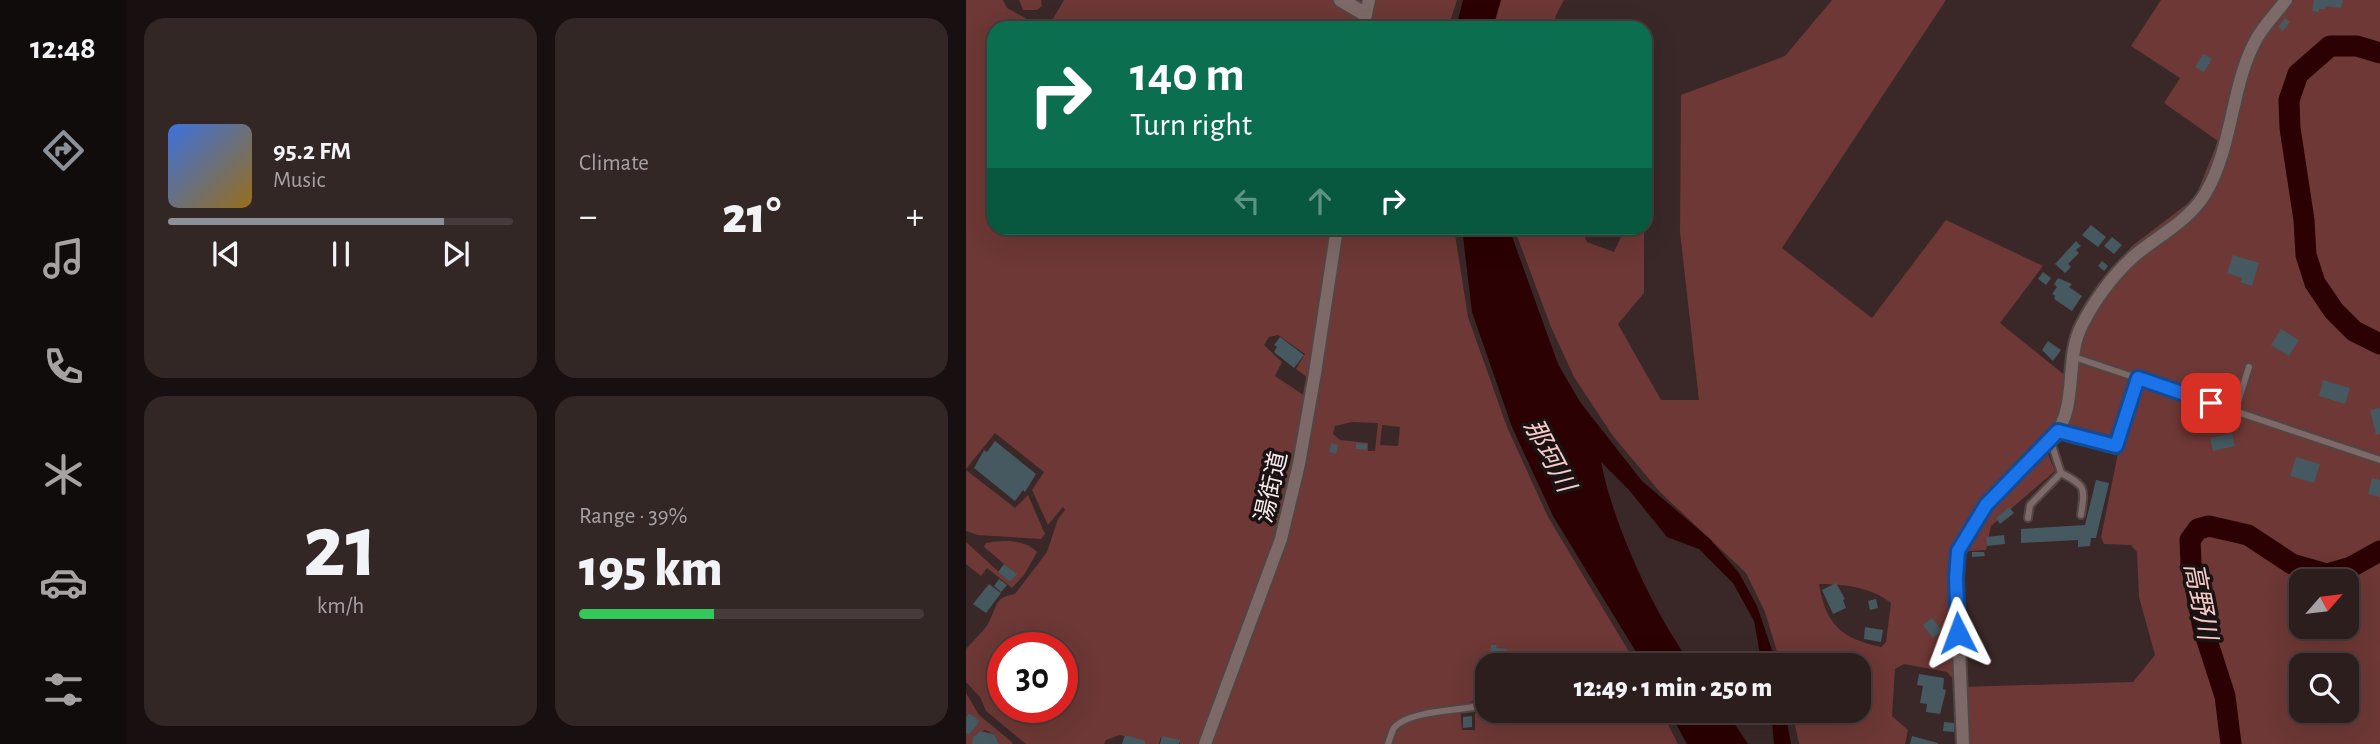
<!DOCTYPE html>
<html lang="en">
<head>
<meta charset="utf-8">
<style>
	:root { --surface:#2b1e1d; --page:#332726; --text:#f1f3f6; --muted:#a6a2a4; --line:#473c3b; --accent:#8c9099 }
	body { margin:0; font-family:"Alegreya Sans","Noto Sans JP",sans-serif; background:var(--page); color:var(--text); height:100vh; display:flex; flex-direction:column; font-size:26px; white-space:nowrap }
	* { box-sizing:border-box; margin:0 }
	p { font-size:23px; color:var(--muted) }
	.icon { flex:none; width:38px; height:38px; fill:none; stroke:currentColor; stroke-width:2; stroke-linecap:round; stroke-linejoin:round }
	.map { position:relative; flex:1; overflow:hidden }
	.side { display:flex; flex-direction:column; gap:18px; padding:18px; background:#181010; width:840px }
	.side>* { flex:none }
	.top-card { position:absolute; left:21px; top:21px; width:665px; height:214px; border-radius:21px; box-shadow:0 7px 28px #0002,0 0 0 2px var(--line); background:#0b6e4f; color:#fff; overflow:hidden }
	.needle { width:46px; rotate:62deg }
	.controls { position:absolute; left:1323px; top:569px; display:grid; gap:14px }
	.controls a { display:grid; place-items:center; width:70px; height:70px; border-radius:14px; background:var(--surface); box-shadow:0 7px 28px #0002,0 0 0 2px var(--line); font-size:35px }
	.speed { position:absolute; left:21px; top:632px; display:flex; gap:14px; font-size:35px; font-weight:700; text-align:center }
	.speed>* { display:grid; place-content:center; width:91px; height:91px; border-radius:50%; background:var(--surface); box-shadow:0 7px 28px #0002,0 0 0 2px var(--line); line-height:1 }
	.speed .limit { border:10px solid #d22; background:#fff; color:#111 }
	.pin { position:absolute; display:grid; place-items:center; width:60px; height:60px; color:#fff; margin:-30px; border-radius:14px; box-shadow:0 4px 10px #0006 }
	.me { position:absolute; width:77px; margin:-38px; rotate:357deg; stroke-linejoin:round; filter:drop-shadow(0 0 5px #0008) }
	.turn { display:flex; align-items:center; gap:24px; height:147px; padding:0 28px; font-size:32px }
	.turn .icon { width:91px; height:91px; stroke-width:2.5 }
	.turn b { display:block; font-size:49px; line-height:60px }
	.lanes { display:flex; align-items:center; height:66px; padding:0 28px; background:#0003; justify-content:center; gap:35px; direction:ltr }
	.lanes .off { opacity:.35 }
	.big { font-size:52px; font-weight:800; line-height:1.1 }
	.side .card { flex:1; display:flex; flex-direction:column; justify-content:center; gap:10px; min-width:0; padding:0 24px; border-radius:21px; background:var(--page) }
	.side .dial { align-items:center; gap:0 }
	.dial b { font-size:91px; line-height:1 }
	.song { display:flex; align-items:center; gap:21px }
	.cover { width:84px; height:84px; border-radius:10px; background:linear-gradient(135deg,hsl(220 70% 55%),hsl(40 70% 35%)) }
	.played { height:7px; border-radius:4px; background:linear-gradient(90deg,var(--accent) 80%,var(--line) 80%) }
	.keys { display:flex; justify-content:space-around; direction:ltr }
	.heat { display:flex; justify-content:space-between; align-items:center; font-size:38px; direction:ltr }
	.charge { height:10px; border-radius:5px; background:linear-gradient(90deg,#34c759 39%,var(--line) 0) }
	.side .tiles { flex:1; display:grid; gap:18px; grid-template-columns:repeat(2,1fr) }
	.trip { position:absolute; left:509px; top:653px; width:396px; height:70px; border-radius:21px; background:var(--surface); box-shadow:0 7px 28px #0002,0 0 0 2px var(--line); font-weight:800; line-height:70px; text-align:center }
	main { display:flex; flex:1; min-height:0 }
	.tabs { display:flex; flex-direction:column; width:126px; justify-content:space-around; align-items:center; background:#110c0c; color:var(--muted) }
	.tabs .icon { width:49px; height:49px }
	.tabs .on { color:var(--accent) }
	.tabs b { font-size:32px; color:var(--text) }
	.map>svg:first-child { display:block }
</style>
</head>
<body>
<main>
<nav class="tabs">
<b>12:48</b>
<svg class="icon on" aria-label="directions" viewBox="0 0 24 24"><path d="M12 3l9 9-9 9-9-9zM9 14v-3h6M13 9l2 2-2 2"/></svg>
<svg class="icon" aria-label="music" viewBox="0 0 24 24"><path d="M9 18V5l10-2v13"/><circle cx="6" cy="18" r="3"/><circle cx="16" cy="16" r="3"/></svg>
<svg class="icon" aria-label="phone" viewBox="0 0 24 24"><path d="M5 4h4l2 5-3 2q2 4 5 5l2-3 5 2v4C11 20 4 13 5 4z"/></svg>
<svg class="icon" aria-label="climate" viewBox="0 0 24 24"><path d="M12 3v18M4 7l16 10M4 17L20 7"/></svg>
<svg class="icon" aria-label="car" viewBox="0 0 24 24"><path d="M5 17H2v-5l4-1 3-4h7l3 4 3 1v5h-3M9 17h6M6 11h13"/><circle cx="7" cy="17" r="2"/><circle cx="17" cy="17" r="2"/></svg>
<svg class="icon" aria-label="filters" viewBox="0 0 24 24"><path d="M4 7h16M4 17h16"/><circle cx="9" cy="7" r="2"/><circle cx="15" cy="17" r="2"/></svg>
</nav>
<section class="side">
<div class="tiles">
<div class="card">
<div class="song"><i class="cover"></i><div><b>95.2 FM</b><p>Music</p></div></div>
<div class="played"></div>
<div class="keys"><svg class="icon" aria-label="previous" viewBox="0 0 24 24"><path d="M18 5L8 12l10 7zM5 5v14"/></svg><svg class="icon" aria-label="pause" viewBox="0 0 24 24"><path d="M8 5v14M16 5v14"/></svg><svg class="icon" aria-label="next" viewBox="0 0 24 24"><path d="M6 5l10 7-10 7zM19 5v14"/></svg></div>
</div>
<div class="card"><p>Climate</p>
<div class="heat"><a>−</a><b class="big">21°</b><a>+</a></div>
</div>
<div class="card dial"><b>21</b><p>km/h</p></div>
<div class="card"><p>Range · 39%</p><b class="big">195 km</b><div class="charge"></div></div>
</div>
</section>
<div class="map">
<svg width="1414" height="744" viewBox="0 0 1414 744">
	<rect width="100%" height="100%" fill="#392827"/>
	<!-- green -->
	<g fill="#6d3835" fill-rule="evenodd">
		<path d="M0,0H37L41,8L77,28H28V228H488L502,317L541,427L582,517L671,665H545L546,659L540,658L541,650L530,648V645H526V665H522C521,687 517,700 494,706L496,730H509V714L521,703L522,710H567L568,713L570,710L695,711L712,744H214V742L195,737L193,744H178L177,741L154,735L140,740L138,744H60L20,711L14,697L0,682V649C7,641 18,631 23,622C31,607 28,597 49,594L81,552L92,519L99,510L97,507L82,525L66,490L78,472L29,433L0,469ZM312,335L339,354L330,369L349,383L342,398L309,376L316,362L298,345L303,337ZM386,422L412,423L409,451H402V443L374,440L367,434L369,426ZM416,425L434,427L432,446L414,445ZM37,648H96V707H37Z"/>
		<polygon points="53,0 75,0 76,6 71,10 57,10"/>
		<polygon points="98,0 370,0 402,18 407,0 491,0 482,28 79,28 82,27"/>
		<polygon points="529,0 598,0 590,15 588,28 525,28"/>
		<path d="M866,0H980L816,248L906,318L980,220L1077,266L1034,323L1101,377L1092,424L1073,447L1082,454L1089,471L1025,526L1020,550L989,552L993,687L1167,682L1189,655L1173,597L1171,552L1165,545L1138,544L1135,537L1154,443L1101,428L1112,366L1105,336L1127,294L1166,246L1229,198L1252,141L1198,103L1214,78L1165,46L1195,0H1414V744H991L988,680L981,672L938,664L929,669L926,716L942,730L939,744H833L826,711L892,710V665H815L799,612L780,573L694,492L647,436L608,377L585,327L548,228H615L621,242L648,252L659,228H678V293L652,324L695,400H733L714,232L715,95L819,56ZM1335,581H1381V626H1335ZM853,584C877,584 905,587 925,603L920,642L915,647C875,638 860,625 853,584ZM1335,665H1381V710H1335Z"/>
		<polygon points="0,470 49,508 62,495 79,534 75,539 12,535 0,531"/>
		<path d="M0,542L44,582L50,574L18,547L20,543C36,540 59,539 71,552L58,575L46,588L21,568L15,576L0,564Z"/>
		<polygon points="0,693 13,715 47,743 46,744 33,744 28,734 19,730 10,734 6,744 0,744 0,733 3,735 13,721 3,713 0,717"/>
	</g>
	<!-- water -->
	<g fill="#2b0103">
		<polygon points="497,0 535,0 527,28 490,28"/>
		<path d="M496,228H543L592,364L614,402L676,481L744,539L773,573L791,606L811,665H796L788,621L767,583L733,549L701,537L664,491L635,462C647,524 688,614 726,665H678L587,516L546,427L506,312Z"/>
		<polygon points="703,711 760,711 782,744 721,744"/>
		<polygon points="805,711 819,711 825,744 808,744"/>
	</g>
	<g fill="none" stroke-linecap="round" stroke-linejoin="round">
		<!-- river -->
		<g stroke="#2b0103" stroke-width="21">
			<polyline points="1414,53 1391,46 1364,46 1332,74 1323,100 1324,128 1338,220 1340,255 1349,283 1368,311 1388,331 1414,344"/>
			<polyline points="1265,744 1259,696 1237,628 1225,563 1224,540 1232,529 1243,526 1282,535 1326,564 1361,574 1385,567 1414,551"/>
		</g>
	</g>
	<!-- building -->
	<g fill="#465860">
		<polygon points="1348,0 1377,0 1375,8 1360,6 1359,9 1353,9 1353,12 1346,11"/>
		<polygon points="1319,18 1324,22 1317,31 1312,27"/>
		<polygon points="1237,54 1246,59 1238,72 1229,67"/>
		<polygon points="1125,225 1140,237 1132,247 1116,235"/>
		<polygon points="1146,237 1156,245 1148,254 1138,246"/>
		<polygon points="1110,241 1115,246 1110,250 1113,253 1102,264 1105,267 1099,273 1089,264"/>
		<polygon points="1267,255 1293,263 1286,286 1274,282 1276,278 1261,273"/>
		<polygon points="1136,261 1142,266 1138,271 1132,266"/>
		<polygon points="1077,272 1085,278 1080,285 1072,279"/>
		<polygon points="1092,278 1106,284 1103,287 1116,296 1106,311 1088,299 1089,296 1086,294 1091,287 1088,284"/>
		<polygon points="1315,329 1333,340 1323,356 1305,345"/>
		<polygon points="314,337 338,355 328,368 308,352 311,347 308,345"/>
		<polygon points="1082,341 1095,350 1087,361 1076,350"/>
		<polygon points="1357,380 1384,388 1379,404 1353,396"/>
		<polygon points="1414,408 1414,434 1410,435 1404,410"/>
		<polygon points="1266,433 1269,446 1247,451 1244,438"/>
		<polygon points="29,441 70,474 59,492 57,490 49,501 8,468 18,450 21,452"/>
		<polygon points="365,443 372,445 370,454 363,452"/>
		<polygon points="390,443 401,444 401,450 390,449"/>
		<polygon points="1330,457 1354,464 1348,483 1324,476"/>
		<polygon points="1406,478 1414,480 1414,497 1402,494"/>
		<polygon points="1130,480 1143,483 1130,538 1125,538 1124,546 1112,547 1112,540 1055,543 1055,529 1119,525"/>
		<polygon points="1043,507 1048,513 1034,524 1030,518"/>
		<polygon points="1038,535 1039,544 1021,546 1020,537"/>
		<polygon points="1006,552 1018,552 1019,556 1006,557"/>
		<polygon points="38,564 51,574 44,582 32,572"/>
		<polygon points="33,579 41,585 35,592 28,586"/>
		<polygon points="870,583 879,599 877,600 880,608 867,614 856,590"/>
		<polygon points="23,584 35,593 20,613 7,604"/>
		<polygon points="910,599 912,608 904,610 902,601"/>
		<polygon points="966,618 976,631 967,638 957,625"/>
		<polygon points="899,627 917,630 915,642 898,639"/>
		<polygon points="525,645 531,645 530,648 541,649 540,658 524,657"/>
		<polygon points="953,674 978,678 977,689 980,690 974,714 960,712 961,704 954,703 957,686 951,685"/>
		<polygon points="3,713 14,721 3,735 0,733 0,717"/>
		<polygon points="506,716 506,727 497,728 497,717"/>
		<polygon points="978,722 988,723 988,732 977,731"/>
		<polygon points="14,731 28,734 33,744 6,744 7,737"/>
		<polygon points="159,735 179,741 179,744 156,744"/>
		<polygon points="196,736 214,740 213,744 194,744"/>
		<polygon points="946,736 972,743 972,744 944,744"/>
	</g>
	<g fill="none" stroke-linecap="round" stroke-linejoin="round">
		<!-- service casing -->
		<g stroke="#534544" stroke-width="10">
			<g id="service">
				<polyline points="1108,357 1414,460"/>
				<polyline points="1269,411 1283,367"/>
				<polyline points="1092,431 1150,446 1172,378"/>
				<path d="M1095,473C1120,486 1119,487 1115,515"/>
				<polyline points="1062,518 1064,505 1095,473 1085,442"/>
				<path d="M422,744C424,739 425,733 428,728C441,712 488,710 508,707"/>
			</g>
		</g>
		<!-- minor casing -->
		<g stroke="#534544" stroke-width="16">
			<g id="minor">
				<polyline points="397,28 403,0"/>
				<polyline points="239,744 315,539 333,464 349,373 371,228"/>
				<path d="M997,744L990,578L992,551L1019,505L1088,437C1113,404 1098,360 1116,325C1128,301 1147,275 1167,257C1190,237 1223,221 1239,194C1267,148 1265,83 1291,38C1299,24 1311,12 1320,0"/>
			</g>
		</g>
		<!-- tertiary casing -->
		<g stroke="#534544" stroke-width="18">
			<polyline id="tertiary" points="375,0 399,14"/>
		</g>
		<!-- service -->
		<use href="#service" stroke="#7d6967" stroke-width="6"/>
		<!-- minor -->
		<use href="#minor" stroke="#7d6967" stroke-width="12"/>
		<!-- tertiary -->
		<use href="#tertiary" stroke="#7d6967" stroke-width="14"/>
	</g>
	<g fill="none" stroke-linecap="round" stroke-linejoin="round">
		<!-- route casing -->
		<g stroke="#114b97" stroke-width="18">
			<polyline id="route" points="992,633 990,578 992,551 1020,505 1092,431 1150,446 1172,378 1245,403"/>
		</g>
		<!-- route -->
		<use href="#route" stroke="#1a73e8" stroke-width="12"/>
	</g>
	<g text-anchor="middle" stroke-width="7" stroke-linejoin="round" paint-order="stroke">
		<!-- street labels -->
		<g font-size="24" fill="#f6ebea" stroke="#1b1313">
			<text transform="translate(305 487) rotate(-77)" y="8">湯街道</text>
		</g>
		<!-- water labels -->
		<g font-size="26" font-style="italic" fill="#f5cbc8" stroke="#1b1313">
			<text transform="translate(584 455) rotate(62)" y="9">那珂川</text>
			<text transform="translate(1235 601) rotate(79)" y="9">高野川</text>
		</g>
	</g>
</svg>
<div class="controls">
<a><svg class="needle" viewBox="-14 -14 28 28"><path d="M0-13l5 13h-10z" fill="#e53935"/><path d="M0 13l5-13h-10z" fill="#a6a2a4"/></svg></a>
<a><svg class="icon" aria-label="search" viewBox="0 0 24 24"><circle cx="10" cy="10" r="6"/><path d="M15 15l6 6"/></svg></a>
</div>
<div class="speed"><div class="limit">30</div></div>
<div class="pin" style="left:1245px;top:403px;background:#d93025"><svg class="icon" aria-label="arrive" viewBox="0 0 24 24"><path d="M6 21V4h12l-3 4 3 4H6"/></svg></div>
<svg class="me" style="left:992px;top:633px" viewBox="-20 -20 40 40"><path d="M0-17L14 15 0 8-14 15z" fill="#1a73e8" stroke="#fff" stroke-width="4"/></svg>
<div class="trip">12:49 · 1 min · 250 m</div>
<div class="top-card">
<div class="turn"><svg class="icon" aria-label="right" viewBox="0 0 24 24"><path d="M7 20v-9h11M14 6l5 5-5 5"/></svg><div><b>140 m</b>Turn right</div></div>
<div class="lanes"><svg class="icon off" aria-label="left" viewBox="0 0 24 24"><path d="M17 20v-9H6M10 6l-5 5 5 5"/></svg><svg class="icon off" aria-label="ahead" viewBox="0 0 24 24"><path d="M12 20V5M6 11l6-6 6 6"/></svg><svg class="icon" aria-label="right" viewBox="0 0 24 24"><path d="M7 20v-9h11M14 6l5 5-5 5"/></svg></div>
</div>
</div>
</main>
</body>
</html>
